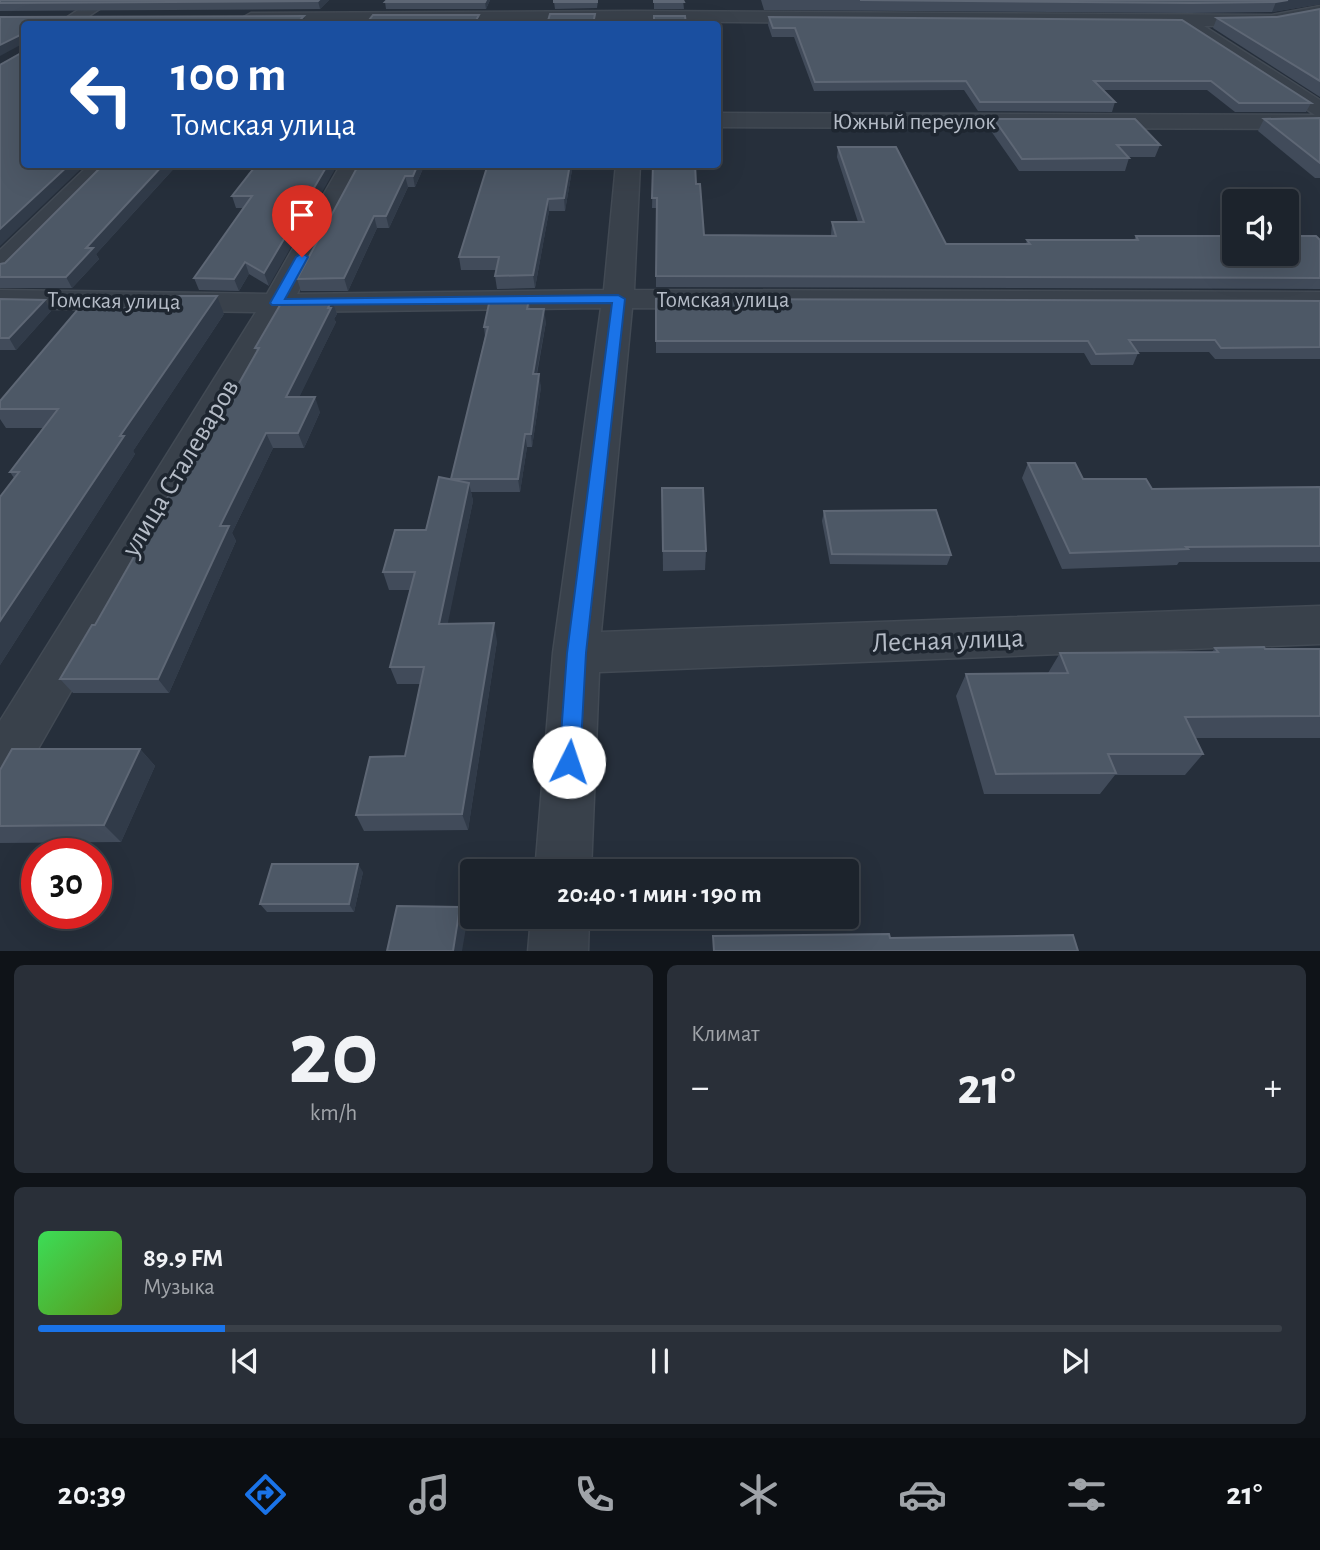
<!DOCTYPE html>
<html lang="ru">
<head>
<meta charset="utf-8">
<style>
	:root { --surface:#1c232c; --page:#292f38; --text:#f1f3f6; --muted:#a0a4a9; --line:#3a4048; --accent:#1a73e8 }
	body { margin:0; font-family:"Alegreya Sans",sans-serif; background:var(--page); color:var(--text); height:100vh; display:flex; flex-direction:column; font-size:26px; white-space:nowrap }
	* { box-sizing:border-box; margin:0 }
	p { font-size:23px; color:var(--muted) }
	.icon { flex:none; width:38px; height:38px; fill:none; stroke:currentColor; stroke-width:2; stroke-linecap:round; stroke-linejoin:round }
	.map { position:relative; height:951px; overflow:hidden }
	.side { display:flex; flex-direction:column; gap:14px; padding:14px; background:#0f1318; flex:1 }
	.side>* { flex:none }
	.banner { position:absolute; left:21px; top:21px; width:700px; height:147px; border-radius:7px; box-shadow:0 7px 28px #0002,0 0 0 2px var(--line); background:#1a4fa0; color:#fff; overflow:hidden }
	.buttons { position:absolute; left:1222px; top:189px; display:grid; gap:14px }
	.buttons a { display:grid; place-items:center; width:77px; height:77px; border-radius:7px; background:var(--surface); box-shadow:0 7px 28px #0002,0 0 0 2px var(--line); font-size:35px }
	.speed { position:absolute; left:21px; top:838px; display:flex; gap:14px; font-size:35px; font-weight:700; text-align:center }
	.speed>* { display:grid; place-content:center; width:91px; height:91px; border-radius:50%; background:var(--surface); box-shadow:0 7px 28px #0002,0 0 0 2px var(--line); line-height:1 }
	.speed .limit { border:10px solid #d22; background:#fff; color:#111 }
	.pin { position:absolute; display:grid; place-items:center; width:60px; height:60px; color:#fff; margin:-72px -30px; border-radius:50% 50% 50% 0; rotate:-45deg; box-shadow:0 0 7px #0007 }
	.pin .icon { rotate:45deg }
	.me { position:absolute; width:77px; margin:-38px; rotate:4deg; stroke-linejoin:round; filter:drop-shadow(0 0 5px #0008) }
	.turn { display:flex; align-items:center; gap:24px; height:147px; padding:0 35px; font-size:32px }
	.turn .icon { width:91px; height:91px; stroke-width:2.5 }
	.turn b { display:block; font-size:49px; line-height:60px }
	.big { font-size:52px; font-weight:700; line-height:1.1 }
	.side .tile { flex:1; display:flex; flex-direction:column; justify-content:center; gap:10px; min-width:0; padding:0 24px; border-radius:10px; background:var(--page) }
	.side .dial { align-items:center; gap:0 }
	.dial b { font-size:91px; line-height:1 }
	.song { display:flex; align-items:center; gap:21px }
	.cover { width:84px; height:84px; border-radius:10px; background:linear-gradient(135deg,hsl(130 70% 55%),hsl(90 70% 35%)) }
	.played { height:7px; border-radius:4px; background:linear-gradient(90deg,var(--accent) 15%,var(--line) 15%) }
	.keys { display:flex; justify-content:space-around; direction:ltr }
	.heat { display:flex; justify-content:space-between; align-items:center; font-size:38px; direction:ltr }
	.side .tiles { flex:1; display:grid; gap:14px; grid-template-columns:1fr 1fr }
	.tile:last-child { grid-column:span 2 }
	.trip { position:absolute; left:460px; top:859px; width:399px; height:70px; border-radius:7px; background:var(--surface); box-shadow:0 7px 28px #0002,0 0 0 2px var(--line); font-weight:700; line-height:70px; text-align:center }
	.tabs { display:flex; height:112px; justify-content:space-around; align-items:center; background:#0b0e12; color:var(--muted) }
	.tabs .icon { width:49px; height:49px }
	.tabs .active { color:var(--accent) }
	.tabs b { font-size:32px; color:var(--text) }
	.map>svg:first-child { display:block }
</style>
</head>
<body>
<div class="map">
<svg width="1320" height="952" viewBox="0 0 1320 952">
	<rect width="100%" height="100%" fill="#262f3b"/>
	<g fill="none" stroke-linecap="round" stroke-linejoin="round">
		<!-- minor casing -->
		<g stroke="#424a54" stroke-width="3">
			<g id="minor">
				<polygon points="93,0 113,0 77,24 57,24"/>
				<polygon points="1320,6 1320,16 1272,25 1204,26 1320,100 1320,129 718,127 718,113 1315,115 1180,26 634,21 251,23 242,18 251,13 634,11 1272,15"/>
				<polygon points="90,164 117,164 10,272 0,275 0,250"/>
				<polygon points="341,164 365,164 297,294 604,290 616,164 640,164 634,290 1320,292 1320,310 632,308 601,632 1320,606 1320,644 599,672 591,872 535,872 553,653 601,308 287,312 18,784 0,791 0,721 256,312 0,308 0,290 267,294"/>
				<polygon points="531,917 589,917 588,952 528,952"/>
			</g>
		</g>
		<!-- minor -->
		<use href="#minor" fill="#39414b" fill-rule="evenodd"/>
	</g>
	<!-- wall -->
	<g fill="#414b5a">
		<polygon points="0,0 329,0 320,9 0,11"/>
		<polygon points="490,0 486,9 386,9 385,2"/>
		<polygon points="598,0 597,8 555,9 554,2"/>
		<polygon points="654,0 683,0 684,9 654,9"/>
		<polygon points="761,0 1320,0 1320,4 1272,12 1188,13 764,10"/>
		<polygon points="1320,9 1320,97 1213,28 1217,18 1277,17"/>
		<polygon points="769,17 1182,20 1311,103 1306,112 1235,112 1207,90 1103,90 1115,102 1112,112 978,111 964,90 814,91 794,37 772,37 768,25"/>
		<polygon points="1320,118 1320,178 1315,178 1258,131 1264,119"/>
		<polygon points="994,119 1160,145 1155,157 1128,157 1129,158 1125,171 1019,171 991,131"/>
		<polygon points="838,147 946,244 1026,244 1027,240 1134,240 1136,236 1320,240 1320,289 656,287 656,208 652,208 653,164 696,184 704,235 831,235 832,222 858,222 837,157"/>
		<polygon points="104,164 178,164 96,254 99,259 72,288 0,288 0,264 5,263"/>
		<polygon points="257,164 269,286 249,274 239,291 199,290 194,278 244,208 236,208 232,196"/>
		<polygon points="359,164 425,164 415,187 408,187 389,228 377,228 348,291 301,291 297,279"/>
		<polygon points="488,164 573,164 565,211 549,211 535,288 497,289 495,276 496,270 461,270 459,257"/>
		<polygon points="0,299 51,311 16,350 0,350"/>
		<polygon points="332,299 337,314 334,319 336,322 299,397 320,412 304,448 273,448 232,533 236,541 169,693 73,693 60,679 95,625 205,443 257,352 255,348"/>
		<polygon points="529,299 530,309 546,322 537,374 541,387 532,447 527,447 520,492 471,492 473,501 447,624 497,641 468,830 364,831 356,815 405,756 421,684 397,684 390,667 410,590 389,590 383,572 426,530 451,479 485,337 484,327"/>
		<polygon points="656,299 1320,301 1320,359 1215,359 1209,352 1137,352 1138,353 1133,365 1091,365 1084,353 656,353"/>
		<polygon points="224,314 133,451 135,454 0,665 0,497 14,478 10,472 44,428 6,428 0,419 0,401"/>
		<polygon points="1028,463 1083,479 1152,489 1320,487 1320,562 1179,562 1177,565 1062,569 1022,478"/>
		<polygon points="662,488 706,551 705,570 663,571"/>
		<polygon points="824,511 951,555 947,565 830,564 822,521"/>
		<polygon points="1215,648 1265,649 1320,649 1320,738 1195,738 1203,754 1185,775 1115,775 1100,794 984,794 956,696 966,674 1048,673 1060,653 1212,652"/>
		<polygon points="140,749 155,766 121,842 0,843 0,770"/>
		<polygon points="363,872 354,912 267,912 260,904"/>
	</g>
	<!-- shaded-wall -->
	<g fill="#313b49">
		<polygon points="319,0 329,0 320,9 318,1"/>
		<polygon points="486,0 490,0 486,9 485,2"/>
		<polygon points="1288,0 1320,0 1320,4 1272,12 1276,2"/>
		<polygon points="479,15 480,24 474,24"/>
		<polygon points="304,16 306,24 296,24"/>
		<polygon points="20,35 24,43 0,56 0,45"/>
		<polygon points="70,164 86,164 0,246 0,229"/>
		<polygon points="164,164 178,164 96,254 99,259 72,288 66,277 86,248"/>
		<polygon points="328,164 338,164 269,286 264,273"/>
		<polygon points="418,164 425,164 415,187 413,176"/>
		<polygon points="570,164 573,164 565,211 564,198"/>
		<polygon points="405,176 408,187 389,228 386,216"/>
		<polygon points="548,199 549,211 535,288 533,275"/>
		<polygon points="374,216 377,228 348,291 344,278"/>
		<polygon points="245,262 249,274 239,291 234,279"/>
		<polygon points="217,296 224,314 133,451 135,454 0,665 0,621 120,436"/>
		<polygon points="332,299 337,314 334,319 336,322 292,412 286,397"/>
		<polygon points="45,300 51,311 16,350 9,338"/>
		<polygon points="544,309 546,322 534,387 533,374"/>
		<polygon points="539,374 541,387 532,447 531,434"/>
		<polygon points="315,397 320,412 304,448 298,433"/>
		<polygon points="266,433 273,448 232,533 236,541 169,693 158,679 220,526"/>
		<polygon points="525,434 527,447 520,492 518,479"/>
		<polygon points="469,483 473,501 444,642 439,624"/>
		<polygon points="494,623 497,641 468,830 462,814"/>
		<polygon points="140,749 155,766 121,842 104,825"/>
		<polygon points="358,864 363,872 354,912 349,904"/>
		<polygon points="460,907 467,922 462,951 453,951"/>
	</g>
	<!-- building -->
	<g fill="#4d5866" stroke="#5e6775" stroke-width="2">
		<polygon points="0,0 319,0 318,1 0,3"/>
		<polygon points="387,0 486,0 485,2 385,2"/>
		<rect x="554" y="0" width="43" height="2"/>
		<polygon points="654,0 683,0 684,2 654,2"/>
		<polygon points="860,0 1288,0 1276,2 1192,3"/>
		<polygon points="1320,9 1320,81 1217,18 1277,17"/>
		<polygon points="550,14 595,14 593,24 547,24"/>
		<polygon points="373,15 479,15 474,24 366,24"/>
		<polygon points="304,16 296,24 24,24 24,164 70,164 0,229 0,65 21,53 20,35 0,45 0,17"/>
		<polygon points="654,16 685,16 686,24 654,24"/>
		<polygon points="769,17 1182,20 1311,103 1239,103 1211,81 1094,81 1115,102 980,102 966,81 815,82 795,28 773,28"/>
		<polygon points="1320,118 1320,163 1264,119"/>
		<polygon points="994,119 1135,119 1160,145 1117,145 1129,158 1022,159"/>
		<polygon points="838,147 896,147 946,244 1030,244 1027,240 1138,240 1136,236 1234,236 1234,254 1286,254 1286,236 1316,236 1320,240 1320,278 656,276 657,198 652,198 653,164 695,164 696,184 700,184 704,235 836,236 832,222 864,222"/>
		<polygon points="104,164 164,164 86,248 93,248 66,277 0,277 0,264 5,263"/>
		<polygon points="257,164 328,164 264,273 245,262 234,279 194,278 252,196 232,196"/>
		<polygon points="359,164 418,164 413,176 405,176 386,216 374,216 344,278 297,279"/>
		<polygon points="488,164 570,164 564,198 548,199 533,275 495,276 499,257 459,257"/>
		<polygon points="175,296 217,296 120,436 124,436 0,621 0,497 19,472 10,472 58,409 0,409 0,401 79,308 166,309"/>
		<polygon points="0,299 45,300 9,338 0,338"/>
		<polygon points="332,299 328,308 331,308 286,397 315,397 298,433 266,433 220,526 229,526 158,679 60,679 92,625 95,625 199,443 205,443 259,348 255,348 283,300"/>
		<polygon points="490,299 529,299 527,309 544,309 533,374 539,374 531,434 525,434 518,479 451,479 488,327 484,327"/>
		<polygon points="656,299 1320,301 1320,347 1221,348 1215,340 1129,340 1138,353 1096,354 1088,341 656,341"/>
		<polygon points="1028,463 1075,463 1083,479 1146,479 1152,489 1320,487 1320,546 1186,547 1188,549 1070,553"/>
		<polygon points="439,477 469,483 439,624 494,623 462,814 356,815 370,757 405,756 424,667 390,667 415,572 383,572 395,530 426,530"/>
		<polygon points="662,488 703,488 706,551 663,551"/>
		<polygon points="936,510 951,555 832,554 824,511"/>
		<polygon points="1264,647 1265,649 1320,649 1320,716 1185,717 1203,754 1108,754 1116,773 996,774 966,674 1068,673 1060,653 1218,652 1215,648"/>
		<polygon points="12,749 140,749 104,825 0,826 0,770"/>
		<polygon points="272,864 358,864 349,904 260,904"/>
		<polygon points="397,906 460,907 453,951 387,951"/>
		<polygon points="889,934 890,938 1073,935 1078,951 714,951 713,936"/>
	</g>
	<!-- route -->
	<polygon fill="#1a73e8" stroke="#114b97" stroke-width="2" points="302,253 308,257 285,299 618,295 625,299 586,653 580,762 577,769 569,772 562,769 559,762 567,653 612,303 272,305 270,303 296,257"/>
	<g text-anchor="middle" stroke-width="7" stroke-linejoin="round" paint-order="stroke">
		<!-- far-street labels -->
		<g font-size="23" fill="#b5bcc7" stroke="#1e2630">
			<text x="914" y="129">Южный переулок</text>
			<text x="723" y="307">Томская улица</text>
			<text transform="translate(114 300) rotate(1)" y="8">Томская улица</text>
		</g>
		<!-- street labels -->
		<g font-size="28" fill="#b5bcc7" stroke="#1e2630">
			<text transform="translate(179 467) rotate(-59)" y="10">улица Сталеваров</text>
			<text transform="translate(948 639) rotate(-2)" y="10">Лесная улица</text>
		</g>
	</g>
</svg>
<div class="buttons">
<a><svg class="icon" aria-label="sound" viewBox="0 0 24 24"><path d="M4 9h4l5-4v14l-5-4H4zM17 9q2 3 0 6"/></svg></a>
</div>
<div class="speed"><div class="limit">30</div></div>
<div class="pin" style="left:302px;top:257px;background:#d93025"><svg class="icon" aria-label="arrive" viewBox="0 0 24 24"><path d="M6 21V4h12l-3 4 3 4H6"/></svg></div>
<svg class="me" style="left:569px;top:762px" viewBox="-20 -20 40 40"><circle r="19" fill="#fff"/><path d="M0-13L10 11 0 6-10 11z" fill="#1a73e8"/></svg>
<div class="trip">20:40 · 1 мин · 190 m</div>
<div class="banner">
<div class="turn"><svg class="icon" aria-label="left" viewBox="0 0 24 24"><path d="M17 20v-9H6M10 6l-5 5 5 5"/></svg><div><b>100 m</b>Томская улица</div></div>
</div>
</div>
<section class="side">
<div class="tiles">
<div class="tile dial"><b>20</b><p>km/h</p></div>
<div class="tile"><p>Климат</p>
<div class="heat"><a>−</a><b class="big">21°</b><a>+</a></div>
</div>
<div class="tile">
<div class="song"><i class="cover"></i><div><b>89.9 FM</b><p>Музыка</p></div></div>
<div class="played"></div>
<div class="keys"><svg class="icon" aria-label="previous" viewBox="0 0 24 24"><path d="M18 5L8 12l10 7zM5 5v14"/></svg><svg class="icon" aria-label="pause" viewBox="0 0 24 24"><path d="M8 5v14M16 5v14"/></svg><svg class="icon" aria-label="next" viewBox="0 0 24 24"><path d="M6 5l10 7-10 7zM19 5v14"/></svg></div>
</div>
</div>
</section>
<nav class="tabs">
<b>20:39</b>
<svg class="icon active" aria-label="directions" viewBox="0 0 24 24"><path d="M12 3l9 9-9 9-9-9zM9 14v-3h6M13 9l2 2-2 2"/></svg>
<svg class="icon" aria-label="music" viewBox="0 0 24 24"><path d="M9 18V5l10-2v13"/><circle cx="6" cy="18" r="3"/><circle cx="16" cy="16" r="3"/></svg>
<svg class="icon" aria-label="phone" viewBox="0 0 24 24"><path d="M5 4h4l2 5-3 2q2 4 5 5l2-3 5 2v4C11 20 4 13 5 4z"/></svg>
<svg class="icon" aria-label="climate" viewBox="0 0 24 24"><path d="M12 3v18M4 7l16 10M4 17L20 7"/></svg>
<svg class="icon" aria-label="car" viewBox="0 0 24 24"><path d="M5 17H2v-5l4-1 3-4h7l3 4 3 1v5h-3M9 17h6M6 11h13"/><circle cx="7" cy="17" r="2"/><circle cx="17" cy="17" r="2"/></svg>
<svg class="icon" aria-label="filters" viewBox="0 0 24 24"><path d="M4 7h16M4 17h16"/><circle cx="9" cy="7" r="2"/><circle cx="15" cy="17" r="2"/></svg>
<b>21°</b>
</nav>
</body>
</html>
